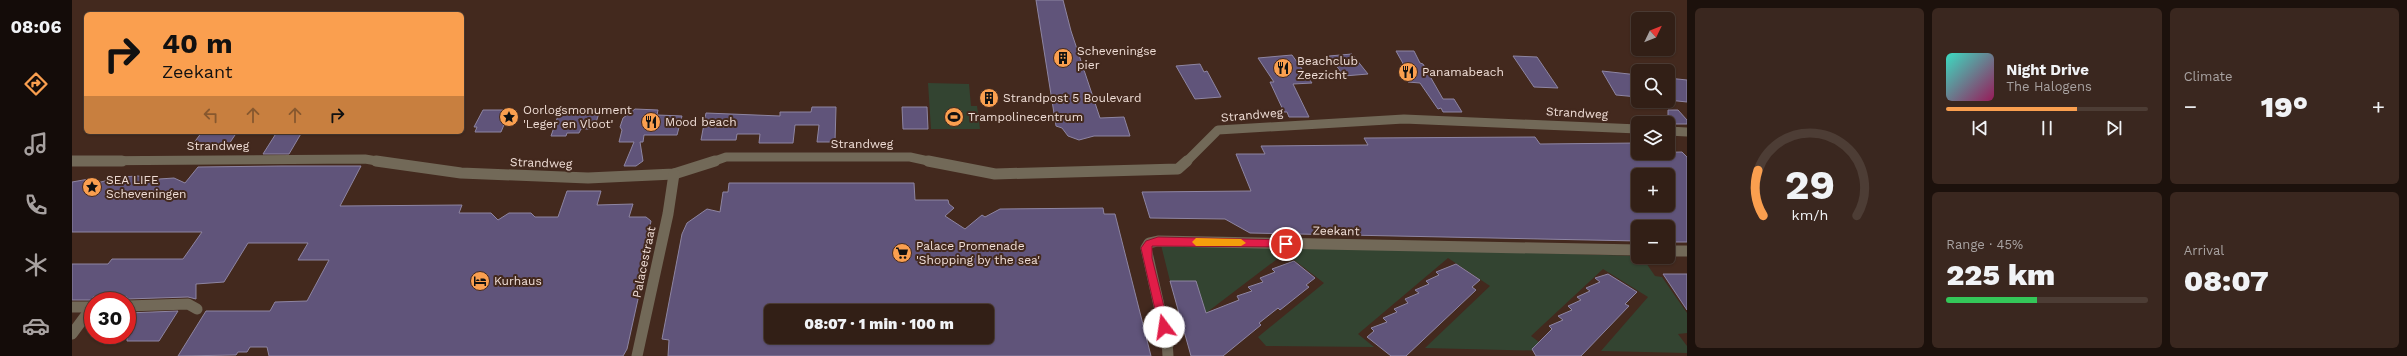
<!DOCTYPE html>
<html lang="en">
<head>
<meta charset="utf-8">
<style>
	:root { --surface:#321f16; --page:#3a271f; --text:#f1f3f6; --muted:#a8a2a1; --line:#4d3d35; --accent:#fa9f4f }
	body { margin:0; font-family:"Work Sans",sans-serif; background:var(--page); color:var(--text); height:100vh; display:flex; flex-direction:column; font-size:15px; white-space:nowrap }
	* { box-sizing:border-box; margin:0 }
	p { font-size:13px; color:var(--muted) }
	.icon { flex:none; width:22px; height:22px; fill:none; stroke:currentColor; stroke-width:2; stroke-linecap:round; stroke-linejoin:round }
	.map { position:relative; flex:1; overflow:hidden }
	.drawer { display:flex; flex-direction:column; gap:8px; padding:8px; background:#1c110c; width:720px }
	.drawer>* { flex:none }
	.guide { position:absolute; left:12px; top:12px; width:380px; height:122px; border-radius:6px; box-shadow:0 1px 3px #0004,0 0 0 1px var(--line); background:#fa9f4f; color:#111; overflow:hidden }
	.needle { width:26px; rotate:47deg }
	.tools { position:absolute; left:1559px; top:12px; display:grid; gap:8px }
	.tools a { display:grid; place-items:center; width:44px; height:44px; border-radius:6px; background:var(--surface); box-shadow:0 1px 3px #0004,0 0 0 1px var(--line); font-size:20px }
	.speed { position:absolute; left:12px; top:292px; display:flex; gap:8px; font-size:20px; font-weight:700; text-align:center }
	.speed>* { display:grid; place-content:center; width:52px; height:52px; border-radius:50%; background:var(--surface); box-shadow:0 1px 3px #0004,0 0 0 1px var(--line); line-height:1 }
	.speed .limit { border:6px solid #d22; background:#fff; color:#111 }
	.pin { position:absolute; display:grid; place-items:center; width:34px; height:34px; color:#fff; margin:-17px; border:2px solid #fff; border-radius:50%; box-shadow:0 1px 4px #0007 }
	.me { position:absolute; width:44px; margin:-22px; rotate:346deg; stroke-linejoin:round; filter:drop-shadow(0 0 3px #0008) }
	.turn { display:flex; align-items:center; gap:14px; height:84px; padding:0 12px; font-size:18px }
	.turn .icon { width:52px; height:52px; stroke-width:2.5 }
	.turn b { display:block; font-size:28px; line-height:34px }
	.lanes { display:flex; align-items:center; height:38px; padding:0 12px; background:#0003; justify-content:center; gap:20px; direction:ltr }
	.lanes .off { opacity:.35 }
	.big { font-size:30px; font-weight:800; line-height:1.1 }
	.drawer .card { flex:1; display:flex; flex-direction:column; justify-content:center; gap:6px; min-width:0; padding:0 14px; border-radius:6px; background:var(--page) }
	.drawer .dial { align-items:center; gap:0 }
	.dial svg { height:104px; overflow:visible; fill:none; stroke:var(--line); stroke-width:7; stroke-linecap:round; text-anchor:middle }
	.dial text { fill:var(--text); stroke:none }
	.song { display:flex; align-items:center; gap:12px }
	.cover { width:48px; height:48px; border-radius:6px; background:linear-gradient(135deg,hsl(170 70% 55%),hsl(330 70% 35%)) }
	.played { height:4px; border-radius:2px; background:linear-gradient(90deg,var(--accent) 65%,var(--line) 65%) }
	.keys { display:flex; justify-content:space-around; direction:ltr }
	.heat { display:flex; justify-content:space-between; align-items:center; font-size:22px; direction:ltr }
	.charge { height:6px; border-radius:3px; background:linear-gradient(90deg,#34c759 45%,var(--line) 0) }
	.drawer .tiles { flex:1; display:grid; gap:8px; grid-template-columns:repeat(3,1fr) }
	.card:first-child { grid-row:span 2 }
	.trip { position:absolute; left:692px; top:304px; width:230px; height:40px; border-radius:6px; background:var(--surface); box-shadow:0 1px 3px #0004,0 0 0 1px var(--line); font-weight:800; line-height:40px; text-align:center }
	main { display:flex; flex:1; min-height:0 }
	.dock { display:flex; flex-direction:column; width:72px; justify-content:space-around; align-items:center; background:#140c09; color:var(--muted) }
	.dock .icon { width:28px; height:28px }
	.dock .active { color:var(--accent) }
	.dock b { font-size:18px; color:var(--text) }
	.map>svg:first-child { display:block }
</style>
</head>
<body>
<main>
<nav class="dock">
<b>08:06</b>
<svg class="icon active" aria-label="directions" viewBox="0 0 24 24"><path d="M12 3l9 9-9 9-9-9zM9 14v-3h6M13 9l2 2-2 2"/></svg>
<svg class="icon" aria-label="music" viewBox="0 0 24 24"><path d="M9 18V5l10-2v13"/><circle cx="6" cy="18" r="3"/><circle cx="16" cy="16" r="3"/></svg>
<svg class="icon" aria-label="phone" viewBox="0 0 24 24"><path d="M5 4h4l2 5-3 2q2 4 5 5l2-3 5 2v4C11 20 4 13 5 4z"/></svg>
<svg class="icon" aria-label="climate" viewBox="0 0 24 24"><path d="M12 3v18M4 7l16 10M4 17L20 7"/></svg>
<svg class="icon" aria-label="car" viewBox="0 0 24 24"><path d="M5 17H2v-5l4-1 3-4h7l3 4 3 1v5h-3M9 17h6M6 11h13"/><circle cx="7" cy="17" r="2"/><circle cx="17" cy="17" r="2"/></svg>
</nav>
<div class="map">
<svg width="1615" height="356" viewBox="0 0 1615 356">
	<rect width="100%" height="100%" fill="#43291e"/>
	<!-- green -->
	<g fill="#334431">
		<polygon points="856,83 897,84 899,106 905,106 908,129 859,129"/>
		<polygon points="1089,245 1205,245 1566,256 1570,257 1583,276 1590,277 1615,313 1615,333 1606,334 1615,346 1615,353 1529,351 1576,297 1531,269 1459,336 1479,351 1353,348 1418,286 1376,258 1286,334 1302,347 1194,346 1186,337 1252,283 1213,253 1134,313 1124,281 1098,281"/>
	</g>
	<!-- building -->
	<g fill="#60547a" stroke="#8e85a2" fill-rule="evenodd">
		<polygon points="964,0 991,0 999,31 1028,118 1052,117 1058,136 1022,136 1007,140 996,136 990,128 984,126"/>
		<polygon points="1324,51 1342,51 1348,63 1351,64 1371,99 1382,99 1390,112 1371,112 1369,108 1366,109 1348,83 1336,82 1328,67 1333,67"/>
		<polygon points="1280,54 1296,74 1272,76 1257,56"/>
		<polygon points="1220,55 1240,83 1221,84 1237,117 1217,117 1215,112 1212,112 1198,82 1202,82 1186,58"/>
		<polygon points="1441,56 1465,57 1486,88 1462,87"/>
		<polygon points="1128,64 1132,72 1135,71 1149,97 1123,99 1104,66"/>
		<polygon points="1530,71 1566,75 1566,97 1544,95"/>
		<polygon points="1596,78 1615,80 1615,102 1596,100"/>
		<polygon points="740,107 764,107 763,142 745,142 747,125 723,125 721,143 687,143 688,134 665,134 664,140 629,140 634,113 708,116 708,112 739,112"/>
		<polygon points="830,107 855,107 856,129 831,129"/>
		<polygon points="563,109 586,110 585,115 610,116 605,135 572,135 571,142 568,142 571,161 564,166 552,166 562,142 547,142 550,130 548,127 551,118"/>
		<polygon points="411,110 438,110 429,132 403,132 405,127 402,127"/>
		<polygon points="488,110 528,110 522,129 509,129 507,133 495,133 494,136 479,136"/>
		<polygon points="1596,110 1606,110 1615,120 1615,124 1596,124"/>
		<polygon points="130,132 165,132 157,144 121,144"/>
		<polygon points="205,132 230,132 217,154 191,154"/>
		<path d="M1463,137L1468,144L1566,143V153L1610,152L1615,157V242H1596V227H1566V241L1178,233L1153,219L1078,218L1070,192L1179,191L1164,154H1193L1189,146L1296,145L1292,138ZM1566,175H1596V205H1566Z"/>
		<polygon points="209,166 289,166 268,206 390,205 387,213 419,213 426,220 437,213 459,213 463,217 486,217 495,191 529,191 525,205 561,204 557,217 574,217 579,221 577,232 581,231 555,349 551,356 197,356 195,347 178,347 175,352 166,352 164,355 106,356 134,311 198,311 203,302 235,301 257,260 226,260 236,243 176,243 152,282 124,284 124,299 116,297 55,299 55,297 21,297 21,300 0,300 0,264 36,264 40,259 111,259 130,232 0,232 0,182 17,179 25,183 48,177 66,176 87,179 102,178 113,183 126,167"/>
		<path d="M657,183H842L843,200H876L877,204L882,208L873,216L893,229L910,215L913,217L928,209L1031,208L1032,214H1043L1079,356H596L597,340L590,339L610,234L615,223L635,209L648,212L651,192H656ZM699,311H915V337H699Z"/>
		<polygon points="1222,261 1243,278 1234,285 1237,287 1208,310 1206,308 1187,323 1189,325 1151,356 1119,356 1098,281 1124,281 1134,313 1167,300 1165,296 1180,291 1176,287 1191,282 1188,278 1203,272 1200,269"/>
		<polygon points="1384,264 1408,280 1400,287 1404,290 1334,356 1319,356 1295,337 1302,331 1299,328 1315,322 1311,318 1325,312 1322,309 1336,303 1333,299 1347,293 1343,290 1357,284 1354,281 1367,275 1364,272"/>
		<polygon points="1536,274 1565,292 1553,304 1557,306 1509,356 1464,356 1460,349 1480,329 1477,326 1491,320 1486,316 1500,310 1496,306 1509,300 1505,297 1518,291 1514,288 1528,282 1523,278"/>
		<polygon points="1591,274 1615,274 1615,310"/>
		<polygon points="106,311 87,341 55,341 55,313"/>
	</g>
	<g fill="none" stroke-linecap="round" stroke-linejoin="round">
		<!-- minor-far1 -->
		<g stroke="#726958" stroke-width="9">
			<polyline points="1596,131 1615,132"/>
			<polyline points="0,161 293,159 311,162"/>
			<polyline points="640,162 654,157 838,157 861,162"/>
			<polyline points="1114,162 1146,130 1332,119 1566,129"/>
		</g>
		<!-- minor -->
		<g stroke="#726958" stroke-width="11">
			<polyline points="0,161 50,161"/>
			<polyline points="304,161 389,173 516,178 602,174 643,161"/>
			<polyline points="856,161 923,174 1106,169 1115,161"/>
			<polyline points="1596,251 1615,251"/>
			<polyline points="55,306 116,304 125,309"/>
			<polyline points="0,307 21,307"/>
			<polyline points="0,334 20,307"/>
			<polyline points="565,356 596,214 602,174"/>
			<polyline points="1096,356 1095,341 1074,248 1077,243 1086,241 1566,250"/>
		</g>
	</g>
	<!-- route -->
	<polygon fill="#e11d48" stroke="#92132f" points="1086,237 1214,240 1219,244 1214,247 1080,246 1080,258 1097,327 1092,331 1087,327 1069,248 1074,241"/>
	<!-- slow -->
	<polygon fill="#f59e0b" points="1124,238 1169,239 1174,243 1169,246 1124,246 1120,242"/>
	<!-- icons -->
	<defs>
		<g id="building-disc" transform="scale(1)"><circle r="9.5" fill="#fa9f4f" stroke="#43291e"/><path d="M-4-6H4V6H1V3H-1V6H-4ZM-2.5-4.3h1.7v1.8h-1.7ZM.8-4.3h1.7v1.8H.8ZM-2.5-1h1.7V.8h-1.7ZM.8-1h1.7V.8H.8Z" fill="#111"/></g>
		<g id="restaurant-disc" transform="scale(1)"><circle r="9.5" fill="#fa9f4f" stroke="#43291e"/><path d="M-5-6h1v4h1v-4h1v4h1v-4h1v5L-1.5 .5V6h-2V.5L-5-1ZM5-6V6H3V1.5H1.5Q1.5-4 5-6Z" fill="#111"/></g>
		<g id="sight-disc" transform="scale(1)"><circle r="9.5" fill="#fa9f4f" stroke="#43291e"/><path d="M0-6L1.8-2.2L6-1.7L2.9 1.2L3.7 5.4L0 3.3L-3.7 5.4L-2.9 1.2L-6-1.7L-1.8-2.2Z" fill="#111"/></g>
		<g id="stadium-disc" transform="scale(1)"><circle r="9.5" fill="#fa9f4f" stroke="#43291e"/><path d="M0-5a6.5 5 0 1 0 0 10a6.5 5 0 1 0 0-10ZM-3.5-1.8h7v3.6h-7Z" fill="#111"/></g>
		<g id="supermarket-disc" transform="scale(1)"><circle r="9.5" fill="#fa9f4f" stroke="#43291e"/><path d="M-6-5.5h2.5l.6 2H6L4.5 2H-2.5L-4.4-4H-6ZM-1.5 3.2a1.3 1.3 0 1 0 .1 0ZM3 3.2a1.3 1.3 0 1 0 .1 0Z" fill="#111"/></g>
		<g id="hotel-disc" transform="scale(1)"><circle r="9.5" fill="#fa9f4f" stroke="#43291e"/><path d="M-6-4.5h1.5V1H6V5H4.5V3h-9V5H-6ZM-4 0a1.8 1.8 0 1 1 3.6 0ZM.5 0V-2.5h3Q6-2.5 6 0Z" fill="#111"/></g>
	</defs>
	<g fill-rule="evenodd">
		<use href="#building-disc" x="991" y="58"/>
		<use href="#restaurant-disc" x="1211" y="68"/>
		<use href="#restaurant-disc" x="1336" y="72"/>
		<use href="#building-disc" x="917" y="98"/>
		<use href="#sight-disc" x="437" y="117"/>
		<use href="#stadium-disc" x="882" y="117"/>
		<use href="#restaurant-disc" x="579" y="122"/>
		<use href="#sight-disc" x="20" y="187"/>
		<use href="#supermarket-disc" x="830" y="253"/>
		<use href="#hotel-disc" x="408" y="281"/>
	</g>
	<g text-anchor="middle" stroke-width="4" stroke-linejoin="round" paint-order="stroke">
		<!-- poi labels -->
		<g font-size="12" fill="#f0ded7" stroke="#43291e" text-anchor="start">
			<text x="1005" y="55">Scheveningse<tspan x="1005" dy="14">pier</tspan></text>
			<text x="1225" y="65">Beachclub<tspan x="1225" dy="14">Zeezicht</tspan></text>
			<text x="1350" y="76">Panamabeach</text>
			<text x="931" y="102">Strandpost 5 Boulevard</text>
			<text x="451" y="114">Oorlogsmonument<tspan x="451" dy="14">'Leger en Vloot'</tspan></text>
			<text x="896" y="121">Trampolinecentrum</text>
			<text x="593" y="126">Mood beach</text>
			<text x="34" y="184">SEA LIFE<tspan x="34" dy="14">Scheveningen</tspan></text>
			<text x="844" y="250">Palace Promenade<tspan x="844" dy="14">'Shopping by the sea'</tspan></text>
			<text x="422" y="285">Kurhaus</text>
		</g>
		<!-- street labels -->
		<g font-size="12" fill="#f0ded7" stroke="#43291e">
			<text transform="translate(1505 113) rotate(3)" y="4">Strandweg</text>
			<text transform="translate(1180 115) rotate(-5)" y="4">Strandweg</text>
			<text x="790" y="148">Strandweg</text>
			<text x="146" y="150">Strandweg</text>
			<text transform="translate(469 163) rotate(2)" y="4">Strandweg</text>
			<text transform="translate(1264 231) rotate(1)" y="4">Zeekant</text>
			<text transform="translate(572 262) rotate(-78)" y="4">Palacestraat</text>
		</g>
	</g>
</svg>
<div class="tools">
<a><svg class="needle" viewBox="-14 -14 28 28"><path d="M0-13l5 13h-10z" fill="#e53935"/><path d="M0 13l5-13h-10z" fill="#a8a2a1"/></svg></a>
<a><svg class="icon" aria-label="search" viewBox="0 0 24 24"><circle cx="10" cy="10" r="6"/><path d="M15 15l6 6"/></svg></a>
<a><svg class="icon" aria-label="layers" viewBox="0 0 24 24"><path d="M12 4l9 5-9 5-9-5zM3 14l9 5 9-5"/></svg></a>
<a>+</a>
<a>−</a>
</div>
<div class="speed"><div class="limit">30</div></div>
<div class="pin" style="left:1214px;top:244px;background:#d93025"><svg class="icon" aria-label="arrive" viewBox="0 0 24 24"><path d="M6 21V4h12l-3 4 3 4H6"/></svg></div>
<svg class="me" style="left:1092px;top:327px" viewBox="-20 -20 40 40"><circle r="19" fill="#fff"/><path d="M0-13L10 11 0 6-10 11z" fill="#e11d48"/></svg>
<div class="trip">08:07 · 1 min · 100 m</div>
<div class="guide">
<div class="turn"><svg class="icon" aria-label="right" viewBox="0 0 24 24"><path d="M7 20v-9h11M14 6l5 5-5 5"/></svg><div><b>40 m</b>Zeekant</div></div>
<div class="lanes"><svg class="icon off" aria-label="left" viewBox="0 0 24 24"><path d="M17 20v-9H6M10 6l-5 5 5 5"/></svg><svg class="icon off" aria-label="ahead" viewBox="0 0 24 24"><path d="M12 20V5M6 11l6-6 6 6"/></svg><svg class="icon off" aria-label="ahead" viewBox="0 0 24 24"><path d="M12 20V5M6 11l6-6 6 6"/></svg><svg class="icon" aria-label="right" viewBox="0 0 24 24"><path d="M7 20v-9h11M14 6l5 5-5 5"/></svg></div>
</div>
</div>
<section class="drawer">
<div class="tiles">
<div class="card dial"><svg viewBox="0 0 100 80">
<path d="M14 69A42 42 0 1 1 86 69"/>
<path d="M14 69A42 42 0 0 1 10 34" stroke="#fa9f4f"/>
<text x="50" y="56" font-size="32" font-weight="700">29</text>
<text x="50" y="72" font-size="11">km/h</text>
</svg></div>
<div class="card">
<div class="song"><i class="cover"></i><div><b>Night Drive</b><p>The Halogens</p></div></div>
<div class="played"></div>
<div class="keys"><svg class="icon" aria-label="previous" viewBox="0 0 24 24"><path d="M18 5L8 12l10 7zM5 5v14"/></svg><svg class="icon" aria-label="pause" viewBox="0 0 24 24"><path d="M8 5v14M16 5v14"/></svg><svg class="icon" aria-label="next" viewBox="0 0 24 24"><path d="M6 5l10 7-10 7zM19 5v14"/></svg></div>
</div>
<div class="card"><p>Climate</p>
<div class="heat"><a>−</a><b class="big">19°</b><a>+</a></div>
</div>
<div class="card"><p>Range · 45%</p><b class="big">225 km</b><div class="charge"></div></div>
<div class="card"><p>Arrival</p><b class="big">08:07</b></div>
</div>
</section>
</main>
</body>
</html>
